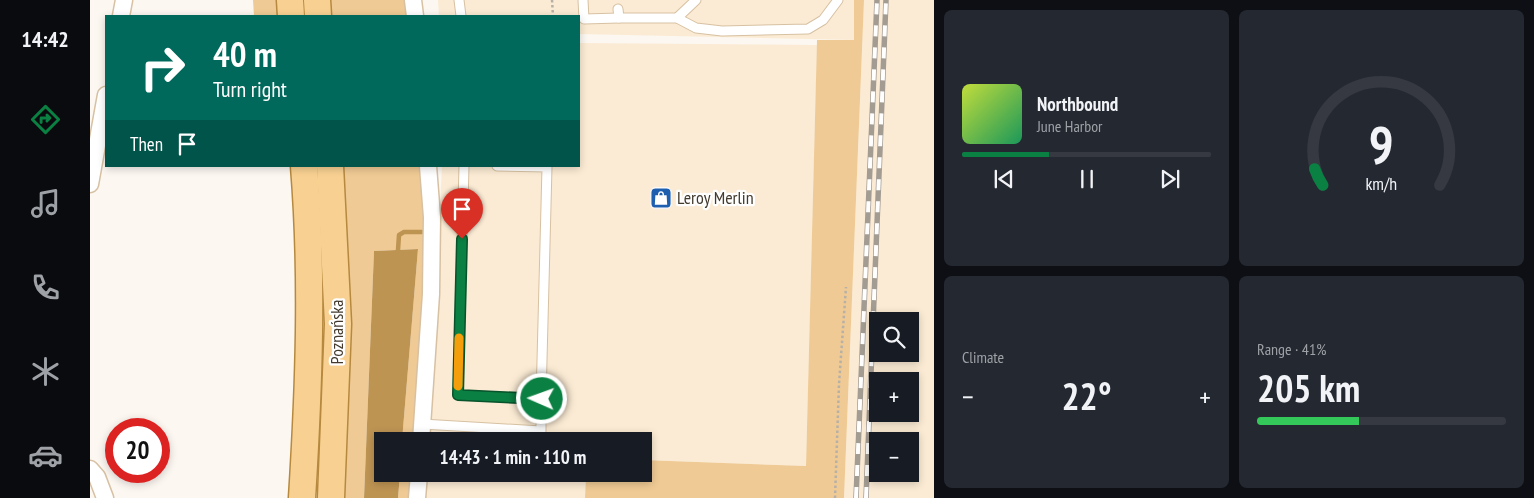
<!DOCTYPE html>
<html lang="en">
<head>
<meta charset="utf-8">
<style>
	:root { --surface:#171b24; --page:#242831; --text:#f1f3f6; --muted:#9ea1a6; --line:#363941; --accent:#0b8043 }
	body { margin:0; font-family:"PT Sans Narrow",sans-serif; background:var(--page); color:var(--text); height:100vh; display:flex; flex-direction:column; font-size:19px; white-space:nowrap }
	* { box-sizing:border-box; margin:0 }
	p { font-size:16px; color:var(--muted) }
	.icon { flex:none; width:28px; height:28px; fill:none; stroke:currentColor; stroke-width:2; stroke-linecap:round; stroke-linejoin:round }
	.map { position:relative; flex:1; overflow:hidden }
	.panel { display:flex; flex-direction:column; gap:10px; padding:10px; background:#0d0f14; width:600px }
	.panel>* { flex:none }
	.guide { position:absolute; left:15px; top:15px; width:475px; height:152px; border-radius:0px; box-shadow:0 2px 8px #0003; background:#00695c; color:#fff; overflow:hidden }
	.buttons { position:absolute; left:779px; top:312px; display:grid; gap:10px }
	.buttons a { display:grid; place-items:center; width:50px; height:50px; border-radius:0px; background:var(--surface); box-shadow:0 2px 8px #0003; font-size:25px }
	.speed { position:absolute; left:15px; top:418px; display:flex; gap:10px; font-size:25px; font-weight:700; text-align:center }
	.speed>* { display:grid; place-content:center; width:65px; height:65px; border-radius:50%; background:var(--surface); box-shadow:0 2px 8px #0003; line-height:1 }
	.speed .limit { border:8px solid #d22; background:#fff; color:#111 }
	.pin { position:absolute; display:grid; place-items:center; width:42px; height:42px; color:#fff; margin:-51px -21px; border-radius:50% 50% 50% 0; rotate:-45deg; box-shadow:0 0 5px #0007 }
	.pin .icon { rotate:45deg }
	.me { position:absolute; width:55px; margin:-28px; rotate:272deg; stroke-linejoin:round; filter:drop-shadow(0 0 4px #0008) }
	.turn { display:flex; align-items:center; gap:18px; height:105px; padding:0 25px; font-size:22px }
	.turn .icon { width:65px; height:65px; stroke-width:2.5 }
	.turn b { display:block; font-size:35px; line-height:42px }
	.then { display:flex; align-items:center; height:48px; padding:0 25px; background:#0003; gap:10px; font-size:19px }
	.big { font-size:38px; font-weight:800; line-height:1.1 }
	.panel .card { flex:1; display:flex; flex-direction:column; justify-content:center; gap:8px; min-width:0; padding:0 18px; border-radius:8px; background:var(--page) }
	.panel .dial { align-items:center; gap:0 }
	.dial svg { height:130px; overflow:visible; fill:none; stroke:var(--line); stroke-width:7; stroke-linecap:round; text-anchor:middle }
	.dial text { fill:var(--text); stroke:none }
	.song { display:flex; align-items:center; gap:15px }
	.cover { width:60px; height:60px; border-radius:8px; background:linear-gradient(135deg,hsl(70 70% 55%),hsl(150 70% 35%)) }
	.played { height:5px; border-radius:2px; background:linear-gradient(90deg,var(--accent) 35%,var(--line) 35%) }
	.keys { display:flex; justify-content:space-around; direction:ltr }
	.heat { display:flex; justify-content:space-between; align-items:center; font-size:28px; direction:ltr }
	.charge { height:8px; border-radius:4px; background:linear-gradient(90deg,#34c759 41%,var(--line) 0) }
	.panel .tiles { flex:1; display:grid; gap:10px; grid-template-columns:repeat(2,1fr) }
	.trip { position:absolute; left:284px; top:432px; width:278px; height:50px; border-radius:0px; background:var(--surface); box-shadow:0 2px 8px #0003; font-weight:800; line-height:50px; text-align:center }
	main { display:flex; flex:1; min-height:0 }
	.tab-bar { display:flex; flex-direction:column; width:90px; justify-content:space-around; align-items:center; background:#090b0e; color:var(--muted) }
	.tab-bar .icon { width:35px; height:35px }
	.tab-bar .current { color:var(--accent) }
	.tab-bar b { font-size:22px; color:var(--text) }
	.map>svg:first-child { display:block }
</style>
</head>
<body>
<main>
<nav class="tab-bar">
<b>14:42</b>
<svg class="icon current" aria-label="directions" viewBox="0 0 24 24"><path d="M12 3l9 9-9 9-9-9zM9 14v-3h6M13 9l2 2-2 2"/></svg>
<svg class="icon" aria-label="music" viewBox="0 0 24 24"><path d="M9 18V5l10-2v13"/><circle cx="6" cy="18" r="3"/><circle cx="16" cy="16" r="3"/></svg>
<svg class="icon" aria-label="phone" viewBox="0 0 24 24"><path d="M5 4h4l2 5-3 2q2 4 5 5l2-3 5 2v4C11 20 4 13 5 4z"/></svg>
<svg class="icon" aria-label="climate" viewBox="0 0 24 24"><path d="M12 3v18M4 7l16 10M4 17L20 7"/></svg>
<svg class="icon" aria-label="car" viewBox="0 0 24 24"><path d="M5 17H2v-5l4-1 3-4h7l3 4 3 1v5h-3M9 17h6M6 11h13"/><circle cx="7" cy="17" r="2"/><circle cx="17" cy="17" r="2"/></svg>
</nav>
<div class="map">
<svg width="844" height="498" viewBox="0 0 844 498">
	<rect width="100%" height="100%" fill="#fcf7f1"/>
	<!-- built -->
	<g fill="#fbebd4" fill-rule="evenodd">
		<polygon points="348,0 764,0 764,40 489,34 489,16 349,16"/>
		<path d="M774,0H844V498H754ZM788,321H820V354H788ZM788,381H820V414H788ZM788,441H820V474H788Z"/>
		<polygon points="489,43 727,45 716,466 553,460 552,441 338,441 352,166 489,166"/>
		<polygon points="337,474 496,474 495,498 335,498"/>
	</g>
	<!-- green -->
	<g fill="#efca94">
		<polygon points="163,0 191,0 193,16 164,16"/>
		<polygon points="240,0 317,0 319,16 242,16"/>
		<polygon points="764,0 774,0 754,498 495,498 496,474 552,474 553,460 716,466 727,40 764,40"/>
		<polygon points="253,166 332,166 337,221 334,315 324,441 312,441 328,249 284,251 274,498 252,498 258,412 261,321"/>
		<polygon points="310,474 322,474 320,498 308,498"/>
	</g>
	<!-- water -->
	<polygon fill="#be9453" points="328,249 312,441 292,441 292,474 310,474 308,498 274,498 284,251"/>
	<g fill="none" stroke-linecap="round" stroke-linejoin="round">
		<!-- stream -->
		<polyline stroke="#be9453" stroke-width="4.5" points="308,250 309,235 314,232 332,232"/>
		<!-- service casing -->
		<g stroke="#d7c1a2" stroke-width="11">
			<g id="service">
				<polyline points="369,0 371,16"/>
				<polyline points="493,0 494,19 529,18"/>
				<polyline points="528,9 529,18 587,18 606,28 632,31 718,29 733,20 748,0"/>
				<polyline points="587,18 606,0"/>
				<polyline points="407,166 457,167 451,399"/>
				<polyline points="332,424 451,431 451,399 368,395 374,166"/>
			</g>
		</g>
		<!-- minor casing -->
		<g stroke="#d7c1a2" stroke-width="19">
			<g id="minor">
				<polyline points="323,0 325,16"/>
				<polyline points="31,16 34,0"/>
				<polyline points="0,184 16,95"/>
				<polyline points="331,441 341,294 342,217 338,166"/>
				<polyline points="0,469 7,477 15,498"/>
				<polyline points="327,498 329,474"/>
			</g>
		</g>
		<!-- primary casing -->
		<g stroke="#b6893f" stroke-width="29">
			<g id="primary">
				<polyline points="200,0 201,16"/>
				<polyline points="227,0 228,16"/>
				<polyline points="240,166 248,324 241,498"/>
				<path d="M212,498C219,387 223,277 214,166"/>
			</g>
		</g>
		<!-- path -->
		<g stroke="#b7b0a7" stroke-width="2.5" stroke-dasharray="2.5 2.5" stroke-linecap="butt">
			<polyline points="462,0 463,16"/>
			<polyline points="745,498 749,384 756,287"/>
		</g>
		<!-- service -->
		<use href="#service" stroke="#fff" stroke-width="9"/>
		<!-- minor -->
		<use href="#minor" stroke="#fff" stroke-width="16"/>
		<!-- primary -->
		<use href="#primary" stroke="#f8d192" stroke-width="26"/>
		<!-- rail casing -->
		<g stroke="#a39c93" stroke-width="5.5">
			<g id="rail">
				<polyline points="766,498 787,0"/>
				<polyline points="776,498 796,0"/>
			</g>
		</g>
		<!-- rail -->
		<use href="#rail" stroke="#fff" stroke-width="4" stroke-dasharray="11" stroke-linecap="butt"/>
	</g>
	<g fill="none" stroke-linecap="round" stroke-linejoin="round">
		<!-- route casing -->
		<g stroke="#07532c" stroke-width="12">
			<polyline id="route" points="372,239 368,395 452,399"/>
		</g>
		<!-- route -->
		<use href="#route" stroke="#0b8043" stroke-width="9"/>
		<!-- slow -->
		<polyline stroke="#f59e0b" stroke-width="9" points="368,386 369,338"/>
	</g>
	<!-- icons -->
	<defs>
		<g id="shop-square" transform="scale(1.125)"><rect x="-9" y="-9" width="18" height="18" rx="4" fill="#1e5eaf" stroke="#fff"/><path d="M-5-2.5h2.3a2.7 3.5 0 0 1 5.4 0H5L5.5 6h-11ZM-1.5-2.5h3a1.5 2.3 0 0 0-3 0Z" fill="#fff"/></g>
	</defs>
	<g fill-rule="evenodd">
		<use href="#shop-square" x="571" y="198"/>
	</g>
	<g text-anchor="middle" stroke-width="4.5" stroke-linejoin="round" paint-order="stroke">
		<!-- poi labels -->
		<g font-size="18" fill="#433a2d" stroke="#fff" text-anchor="start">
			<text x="587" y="204">Leroy Merlin</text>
		</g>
		<!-- street labels -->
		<g font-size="18" fill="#433a2d" stroke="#fff">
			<text transform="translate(247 332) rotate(-90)" y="6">Poznańska</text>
		</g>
	</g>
</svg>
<div class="buttons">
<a><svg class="icon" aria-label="search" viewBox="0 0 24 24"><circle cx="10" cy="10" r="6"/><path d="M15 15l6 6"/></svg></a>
<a>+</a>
<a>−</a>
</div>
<div class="speed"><div class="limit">20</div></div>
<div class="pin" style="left:372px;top:239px;background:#d93025"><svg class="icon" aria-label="arrive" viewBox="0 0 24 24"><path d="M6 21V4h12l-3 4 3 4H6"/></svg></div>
<svg class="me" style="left:452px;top:399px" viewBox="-20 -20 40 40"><circle r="17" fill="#0b8043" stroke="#fff" stroke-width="3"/><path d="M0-11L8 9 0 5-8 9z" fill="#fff"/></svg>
<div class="trip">14:43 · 1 min · 110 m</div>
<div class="guide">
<div class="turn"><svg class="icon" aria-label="right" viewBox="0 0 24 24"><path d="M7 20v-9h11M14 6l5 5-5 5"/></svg><div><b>40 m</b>Turn right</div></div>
<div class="then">Then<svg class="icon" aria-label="arrive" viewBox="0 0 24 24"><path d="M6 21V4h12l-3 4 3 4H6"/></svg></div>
</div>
</div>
<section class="panel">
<div class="tiles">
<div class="card">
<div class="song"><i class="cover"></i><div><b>Northbound</b><p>June Harbor</p></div></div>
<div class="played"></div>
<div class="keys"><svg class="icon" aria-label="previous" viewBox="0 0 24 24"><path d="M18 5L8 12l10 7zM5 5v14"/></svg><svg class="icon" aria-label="pause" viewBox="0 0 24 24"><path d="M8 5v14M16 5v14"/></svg><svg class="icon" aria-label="next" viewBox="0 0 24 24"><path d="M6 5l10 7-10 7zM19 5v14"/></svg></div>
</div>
<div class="card dial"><svg viewBox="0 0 100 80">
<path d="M14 69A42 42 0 1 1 86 69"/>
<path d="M14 69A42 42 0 0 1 9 59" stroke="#0b8043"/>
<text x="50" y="56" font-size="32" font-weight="700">9</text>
<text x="50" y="72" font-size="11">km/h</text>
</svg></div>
<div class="card"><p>Climate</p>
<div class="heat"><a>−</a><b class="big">22°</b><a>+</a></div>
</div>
<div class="card"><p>Range · 41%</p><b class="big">205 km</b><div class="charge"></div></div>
</div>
</section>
</main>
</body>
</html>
